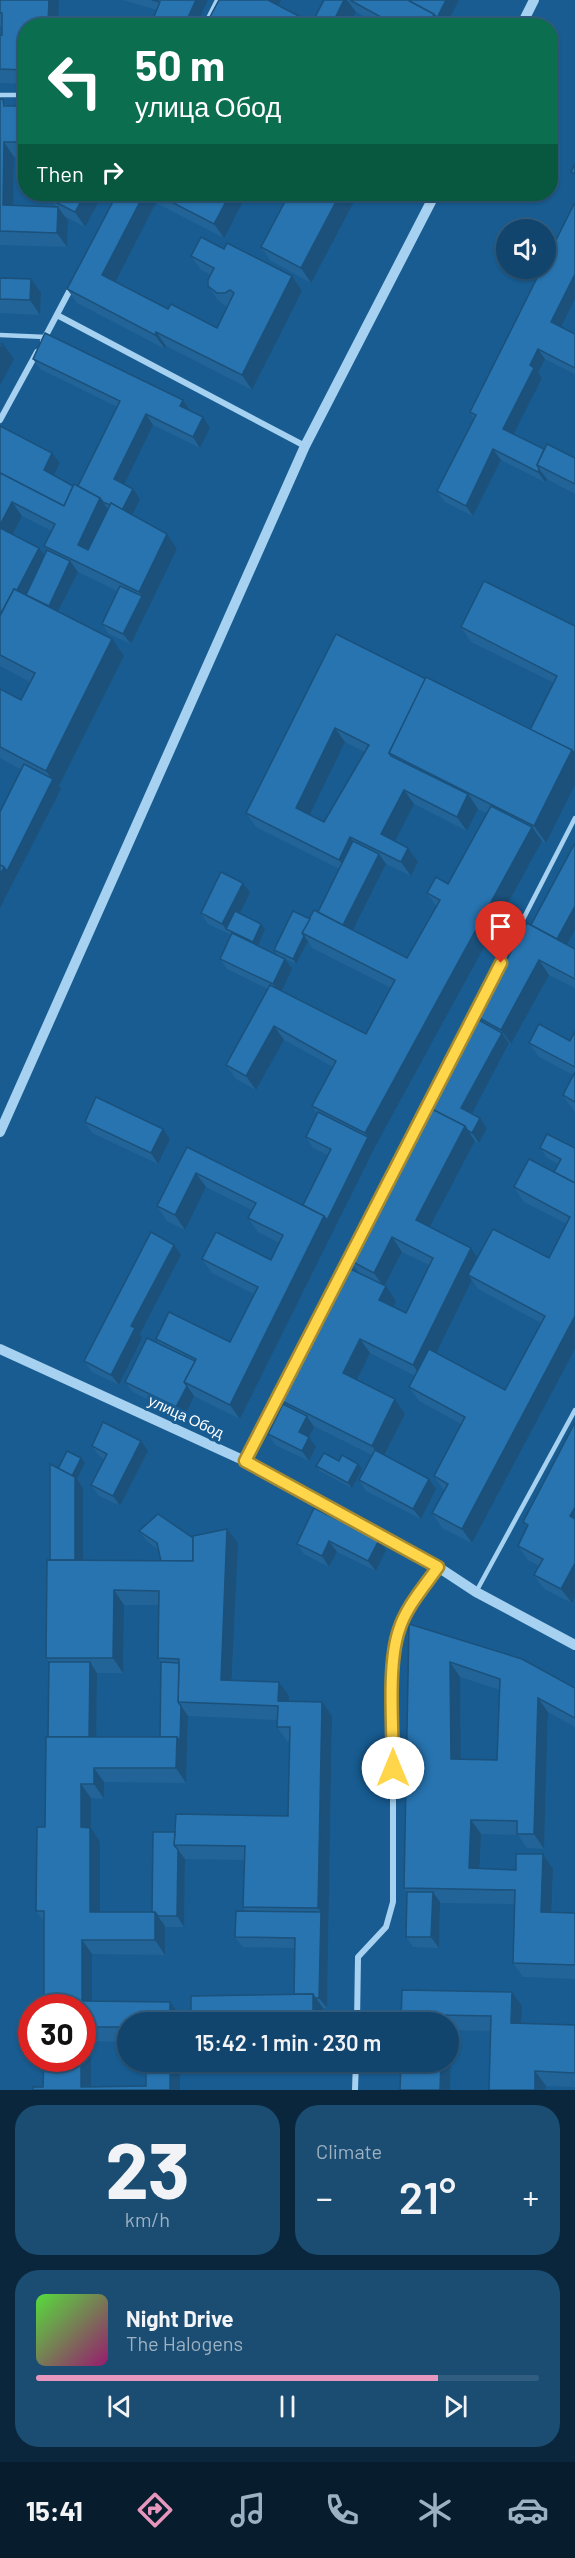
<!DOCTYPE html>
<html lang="en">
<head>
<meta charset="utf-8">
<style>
	:root { --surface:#12456d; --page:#1b4c72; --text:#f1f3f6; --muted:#9cb1c2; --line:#315d80; --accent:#e797bd }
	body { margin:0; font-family:Barlow,sans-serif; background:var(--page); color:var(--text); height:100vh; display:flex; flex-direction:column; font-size:22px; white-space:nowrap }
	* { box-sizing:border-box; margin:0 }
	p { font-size:20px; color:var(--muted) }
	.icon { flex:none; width:33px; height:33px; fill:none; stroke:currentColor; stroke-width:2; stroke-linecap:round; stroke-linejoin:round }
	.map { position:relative; height:2090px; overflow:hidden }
	.side { display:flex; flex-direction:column; gap:15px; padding:15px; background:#0a263c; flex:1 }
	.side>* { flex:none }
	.guide { position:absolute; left:18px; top:18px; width:540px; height:183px; border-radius:24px; box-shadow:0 2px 4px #0004,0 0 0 2px var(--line); background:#0b6e4f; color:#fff; overflow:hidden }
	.fabs { position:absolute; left:496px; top:219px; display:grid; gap:12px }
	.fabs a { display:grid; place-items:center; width:60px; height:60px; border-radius:50%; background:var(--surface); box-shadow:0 2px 4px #0004,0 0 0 2px var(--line); font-size:30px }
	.speed { position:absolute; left:18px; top:1994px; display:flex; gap:12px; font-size:30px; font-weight:700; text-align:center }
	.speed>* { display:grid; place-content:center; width:78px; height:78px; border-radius:50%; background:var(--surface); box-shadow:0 2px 4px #0004,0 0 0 2px var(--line); line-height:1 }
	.speed .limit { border:9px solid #d22; background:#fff; color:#111 }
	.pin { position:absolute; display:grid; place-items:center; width:51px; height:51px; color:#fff; margin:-62px -26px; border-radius:50% 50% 50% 0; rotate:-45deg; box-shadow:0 0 6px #0007 }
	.pin .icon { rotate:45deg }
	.me { position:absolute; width:66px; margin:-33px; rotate:0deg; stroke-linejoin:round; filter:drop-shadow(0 0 4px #0008) }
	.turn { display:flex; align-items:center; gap:21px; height:126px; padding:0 18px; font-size:27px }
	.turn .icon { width:78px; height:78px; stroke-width:2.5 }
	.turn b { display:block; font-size:42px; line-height:51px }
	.then { display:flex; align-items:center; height:57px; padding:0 18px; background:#0003; gap:12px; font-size:22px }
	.big { font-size:45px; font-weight:600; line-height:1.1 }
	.side .card { flex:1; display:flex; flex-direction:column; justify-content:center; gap:9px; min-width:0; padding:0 21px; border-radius:24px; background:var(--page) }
	.side .dial { align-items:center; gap:0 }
	.dial b { font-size:78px; line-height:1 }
	.song { display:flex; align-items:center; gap:18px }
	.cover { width:72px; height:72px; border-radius:9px; background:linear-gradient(135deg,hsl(110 70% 55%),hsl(320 70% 35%)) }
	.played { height:6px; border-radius:3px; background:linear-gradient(90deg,var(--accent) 80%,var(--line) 80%) }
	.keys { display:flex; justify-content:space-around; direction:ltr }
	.heat { display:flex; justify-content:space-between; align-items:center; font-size:33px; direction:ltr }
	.side .tiles { flex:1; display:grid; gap:15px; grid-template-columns:1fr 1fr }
	.card:last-child { grid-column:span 2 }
	.trip { position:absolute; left:117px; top:2012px; width:342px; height:60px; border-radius:30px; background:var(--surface); box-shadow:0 2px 4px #0004,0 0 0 2px var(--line); font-weight:600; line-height:60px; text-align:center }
	.menu { display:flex; height:96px; justify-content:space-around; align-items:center; background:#071c2c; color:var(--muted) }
	.menu .icon { width:42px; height:42px }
	.menu .active { color:var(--accent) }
	.menu b { font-size:27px; color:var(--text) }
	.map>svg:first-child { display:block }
</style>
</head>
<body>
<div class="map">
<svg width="575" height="2090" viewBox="0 0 575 2090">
	<rect width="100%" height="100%" fill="#185c91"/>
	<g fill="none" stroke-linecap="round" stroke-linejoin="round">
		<!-- service -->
		<g stroke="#a7d1f0" stroke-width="4.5">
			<polyline points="0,95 26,95"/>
			<polyline points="0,335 46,337"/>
			<polyline points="344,1269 575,818"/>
			<polyline points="245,1461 280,1394"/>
			<polyline points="476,1592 575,1410"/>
		</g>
		<!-- minor -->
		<g stroke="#a7d1f0" stroke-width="6">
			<polyline points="205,26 218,0"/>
			<polyline points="57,315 305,446"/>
			<polyline points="43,341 72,286"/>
			<polyline points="0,420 37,352"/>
			<path d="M357,2022L358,1957L386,1927L393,1902V1657C401,1616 415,1601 438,1567"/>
			<polyline points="355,2090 356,2061"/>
		</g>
		<!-- tertiary -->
		<g stroke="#a7d1f0" stroke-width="10">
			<polyline points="521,26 534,0"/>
			<polyline points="0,1132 305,446 435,194"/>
			<polyline points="0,1349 245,1461 438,1567 476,1592 575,1645"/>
		</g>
	</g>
	<!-- wall -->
	<g fill="#226497" fill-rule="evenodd">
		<polygon points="0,0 59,0 58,25 26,26 26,84 0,83 0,35 2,35 2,26 0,26"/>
		<polygon points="122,0 208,0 196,26 150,26 157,10"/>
		<polygon points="219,0 281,0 278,5 312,23 324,0 459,0 446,26 377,26 378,24 356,12 349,26 205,26"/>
		<polygon points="0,99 8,106 26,106 26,157 14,157 13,206 56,207 51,200 103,194 85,227 64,216 68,221 67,247 0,245"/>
		<polygon points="117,194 201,194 224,238 156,203 116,282 168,309 217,328 227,307 218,300 208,286 211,275 201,270 191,256 224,249 292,276 302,291 252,390 166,346 165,349 77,303 67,289"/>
		<polygon points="289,194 311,283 271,261 261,247"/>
		<polygon points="0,278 41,293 40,315 0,313"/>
		<polygon points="575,299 561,327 575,334 575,374 545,359 538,373 542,378 513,434 544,449 575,458 575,494 547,479 545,482 501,460 473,516 445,502 437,491 474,419 470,412"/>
		<path d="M33,359L190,411L210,428L200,448L153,425L124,484L140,499L132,515L177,549L131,644L109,634L102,624L117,591L78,572L59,611L124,656L59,786L61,789L0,908V812L22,770L0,758V689L21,700L30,682L0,666V426L52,453L60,463L53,475L73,486H78L117,407L40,369ZM22,516L52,531L44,546L47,550L44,556L39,548L13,534Z"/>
		<path d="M575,626L546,843L542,841L375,1147L240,1419L194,1396L184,1418L133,1392L125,1382L158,1343L156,1339L230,1342L254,1294L212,1273L202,1259L271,1260L279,1243L258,1232L248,1218L252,1210L206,1187L185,1230L167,1221L157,1206L187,1147L303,1205L328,1155L313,1148L306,1137L317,1114L312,1106L333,1067L284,1040L256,1090L236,1079L226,1065L268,989L227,969L220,959L231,935L208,924L201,913L250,893L240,913L261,924L265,929L258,945L278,955L274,950L318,912L339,869L256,827L246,813L336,634L426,679L530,730L554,683L471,642L461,627ZM345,742L365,752L324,822L309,815ZM414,804L467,831L478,809L487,813L448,884L427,893L436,906L407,958L353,930L386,864L411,876L418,862L408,848L395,841ZM308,941L312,948L391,988L366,1034L282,991L292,969L285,959L296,964Z"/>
		<path d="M531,925L575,930L567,944L575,949V988L549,975L511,1044L509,1043L471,1114L480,1118L487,1128L479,1143L475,1141L429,1227L471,1248L477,1258H549L567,1224L524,1202L514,1187L554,1172L558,1164L547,1158L540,1148H575V1349L472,1543L442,1528L432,1513L444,1491L434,1476L461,1424L419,1401L409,1387L415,1376L370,1353L357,1380L395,1399L405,1414L385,1455L429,1479L436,1489L421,1519L366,1491L359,1480L372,1455L314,1426L309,1437L316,1447L309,1461L275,1445L268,1434L282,1406L276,1398L359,1273L351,1261L431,1109L479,1020L476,1016ZM402,1252L429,1265L406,1313L393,1307L396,1301L385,1286ZM472,1280L478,1289L541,1323L505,1390L436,1353Z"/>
		<polygon points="575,1031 575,1111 573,1110 563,1095 573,1075 539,1057 529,1043 570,1041"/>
		<polygon points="85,1122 163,1129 170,1139 158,1164 92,1133"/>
		<polygon points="181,1255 140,1334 142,1338 119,1385 92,1372 84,1361"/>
		<polygon points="575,1422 572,1603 544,1589 534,1575 539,1566 528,1560 518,1546 527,1528 523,1522"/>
		<polygon points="92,1446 148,1451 120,1506 99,1496 91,1485 104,1459 99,1456"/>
		<polygon points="339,1461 362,1469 352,1488 320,1471 316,1466"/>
		<path d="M85,1463L77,1479L83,1488V1560L161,1561L158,1550L147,1541L139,1531L193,1538L227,1529L238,1543L232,1680L289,1696L288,1702L332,1716L327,2008H323L294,1994L295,1948L243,1947L235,1937L246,1911L243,1907L245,1860L185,1859L184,1927H165V1955L92,1954V2001L180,2016V2022H128V2042L91,2041V2087L146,2086V2061H180V2090H33L43,2087L82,2058V2007L44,1922L36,1911L45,1827L48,1737L49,1662L46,1658L50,1560L58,1469ZM124,1605H159L158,1658L161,1662L160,1737H96L97,1673H123ZM188,1716L277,1720V1727L287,1741H290L288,1816L175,1832L152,1912H100V1842L91,1828V1798L104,1799V1782L186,1783Z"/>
		<polygon points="314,1508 379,1540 386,1550 376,1571 337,1552 329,1567 304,1554 297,1544"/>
		<path d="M409,1624L575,1688V1727L548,1712L544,1849L527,1848L518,1835L481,1834L480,1869L516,1870L543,1854L553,1869L552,1912L575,1913V1979L523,1977L513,1963L515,1904L440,1903L439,1948L413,1947L406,1937L407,1892L404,1888ZM460,1677L500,1690L497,1760H461Z"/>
		<polygon points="512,1992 522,2006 522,2023 575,2025 575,2087 546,2086 491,2031 452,2030 450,2090 400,2090 448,2061 448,2022 401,2022"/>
	</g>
	<!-- shaded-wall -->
	<g fill="#1b517b">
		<polygon points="49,0 59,0 58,26 48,24"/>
		<polygon points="196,0 208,0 196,26 184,26"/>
		<polygon points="266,0 281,0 275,12"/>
		<polygon points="344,0 347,0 356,12 349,26 331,26"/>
		<polygon points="446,0 459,0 446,26 428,26 434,14"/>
		<polygon points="4,142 14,157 13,220 3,205"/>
		<polygon points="85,194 103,194 85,227 75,212"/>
		<polygon points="144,194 150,194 156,203 112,289 102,275"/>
		<polygon points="230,194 247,194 224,238 214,224"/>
		<polygon points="340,194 358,194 311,283 301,268"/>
		<polygon points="58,207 68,221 67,247 57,233"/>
		<polygon points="575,274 575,299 558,333 551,322"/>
		<polygon points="292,276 302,291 252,390 242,375"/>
		<polygon points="31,279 41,293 40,315 30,300"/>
		<polygon points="156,332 166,346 165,349 155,335"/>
		<polygon points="3,344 14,359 0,385 0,351"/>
		<polygon points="538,349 545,359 538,373 542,378 511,439 503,429 530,365"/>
		<polygon points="183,400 190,411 180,406"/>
		<polygon points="146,414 153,425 122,489 114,479"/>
		<polygon points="203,417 210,428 200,448 193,437"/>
		<polygon points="493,449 501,460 473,516 466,506"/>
		<polygon points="52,453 60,463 51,480 44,470"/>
		<polygon points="539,469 547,479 545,482 538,472"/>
		<polygon points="133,489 140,499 129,522 122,511"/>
		<polygon points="100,498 110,512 88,559 78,545"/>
		<polygon points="12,502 22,516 9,542 0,529 0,525"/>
		<polygon points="167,534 177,549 131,644 123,634 142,596 139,592"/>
		<polygon points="39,548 49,562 29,601 3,617"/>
		<polygon points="70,561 78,572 54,620 47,610"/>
		<polygon points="112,639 124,656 59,786 61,789 0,908 0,875 53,781 46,771"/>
		<polygon points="335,728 345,742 306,822 296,808"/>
		<polygon points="572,750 575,751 575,785 546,843 534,826"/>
		<polygon points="404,790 414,804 391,849 381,834"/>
		<polygon points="468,794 478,809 467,831 457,817"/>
		<polygon points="532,827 542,841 375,1147 240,1419 230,1405 324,1216 368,1137 365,1133"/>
		<polygon points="350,837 360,851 349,874 339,860"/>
		<polygon points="408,848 418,862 411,876 401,862"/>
		<polygon points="379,854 386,864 349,938 342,927"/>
		<polygon points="243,883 250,893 231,931 226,929 222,924"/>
		<polygon points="575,906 575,930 563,952 556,941"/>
		<polygon points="261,924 265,929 257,948 253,942"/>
		<polygon points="304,936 308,941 296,964 293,959"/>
		<polygon points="285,959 292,969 280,995 273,984"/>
		<polygon points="539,960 549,975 511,1044 501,1030"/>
		<polygon points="274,1026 284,1040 256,1090 246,1076"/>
		<polygon points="502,1033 509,1043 469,1119 461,1108"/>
		<polygon points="480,1118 487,1128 479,1143 472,1133"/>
		<polygon points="465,1126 475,1141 426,1234 416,1220"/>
		<polygon points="163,1129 170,1139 158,1164 151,1153"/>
		<polygon points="196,1173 206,1187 185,1230 175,1215"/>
		<polygon points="392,1237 402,1252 384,1287 374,1273"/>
		<polygon points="174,1245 181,1255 140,1334 142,1338 119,1385 111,1375 131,1326"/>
		<polygon points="471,1248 481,1263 468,1275 472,1280 423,1380 413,1365"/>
		<polygon points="386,1286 396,1301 390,1314 379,1300"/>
		<polygon points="575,1316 575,1349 472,1543 462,1529"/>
		<polygon points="360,1339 370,1353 353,1388 343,1373"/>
		<polygon points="187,1386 194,1396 184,1418 176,1407"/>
		<polygon points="395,1399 405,1414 382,1460 372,1446"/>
		<polygon points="307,1416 314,1427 309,1437 316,1447 309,1461 302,1451 299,1432"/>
		<polygon points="141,1441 148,1451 120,1506 113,1496"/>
		<polygon points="81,1458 85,1463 77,1479 83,1488 83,1574 75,1564 71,1478"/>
		<polygon points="358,1464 362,1469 352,1488 348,1483"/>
		<polygon points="429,1479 436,1489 421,1519 413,1509"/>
		<polygon points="575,1507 575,1523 570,1516"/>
		<polygon points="227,1529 238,1543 231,1694 221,1680"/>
		<polygon points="379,1540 386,1550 376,1571 368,1561"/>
		<polygon points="329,1541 337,1552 329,1567 322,1556"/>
		<polygon points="575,1563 575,1597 572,1603 561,1589"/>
		<polygon points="114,1590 124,1605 123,1673 113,1658"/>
		<polygon points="90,1662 97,1673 96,1751 89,1741"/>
		<polygon points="450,1662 460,1677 461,1774 451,1759"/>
		<polygon points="279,1682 289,1696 288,1716 278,1701"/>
		<polygon points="538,1698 548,1712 544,1849 534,1834"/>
		<polygon points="322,1702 332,1716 327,2008 319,1998 321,1912 318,1908"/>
		<polygon points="181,1706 188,1716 186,1783 176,1768 177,1737"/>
		<polygon points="94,1768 104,1782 104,1799 94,1784"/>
		<polygon points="81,1784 91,1798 91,1828 100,1842 100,1926 90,1912 81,1827"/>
		<polygon points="471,1820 481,1834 479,1883 469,1868"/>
		<polygon points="178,1850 185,1859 184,1927 177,1916"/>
		<polygon points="543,1854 553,1869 551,1926 541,1912"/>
		<polygon points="433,1892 440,1902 439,1948 431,1937"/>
		<polygon points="155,1912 165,1926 165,1955 155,1940"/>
		<polygon points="82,1940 92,1954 92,2016 82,2001"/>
		<polygon points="512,1992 522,2006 521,2037 511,2023"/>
		<polygon points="313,1994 323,2008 323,2022 313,2022"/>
		<polygon points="170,2002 180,2016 180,2022 170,2022"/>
		<polygon points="442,2015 446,2022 442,2022"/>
		<polygon points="448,2025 452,2030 450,2090 440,2090 441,2061 448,2061"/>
		<polygon points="82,2029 91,2041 91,2090 81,2087"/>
		<rect x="170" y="2061" width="10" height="29"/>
		<polygon points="535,2071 546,2086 545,2090 535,2090"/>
	</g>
	<!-- building -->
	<g fill="#2774b0" stroke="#1b517b" stroke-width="1.5" fill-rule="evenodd">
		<polygon points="0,0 49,0 48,24 81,26 26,26 26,70 0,69 0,35 2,35 2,13 0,13"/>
		<polygon points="152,0 196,0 184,26 150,26 160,2"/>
		<polygon points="219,0 268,0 312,23 324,0 344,0 331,26 205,26"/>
		<polygon points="350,0 408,0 434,14 428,26 377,26 381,17"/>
		<polygon points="408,0 446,0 437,18 434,14"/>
		<polygon points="0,99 3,99 4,106 26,106 26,142 4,142 3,205 58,207 57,233 0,231"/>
		<polygon points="575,164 575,174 571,172"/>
		<polygon points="55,194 85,194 75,212 51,200"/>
		<polygon points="117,194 144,194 102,275 168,309 171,304 217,328 234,293 230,290 225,293 217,293 208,286 208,280 214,268 191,256 201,237 224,249 227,243 292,276 242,375 156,332 155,335 67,289"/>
		<polygon points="156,194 201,194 204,195 205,194 230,194 214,224"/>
		<polygon points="289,194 340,194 301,268 261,247"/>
		<polygon points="575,202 575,274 551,322 575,334 575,368 538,349 530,365 534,368 503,429 544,449 537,465 539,469 538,472 493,449 466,506 437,491 476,415 470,412 542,268 546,268 546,260"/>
		<polygon points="0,278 31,279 30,300 0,299"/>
		<polygon points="45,333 183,400 180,406 203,417 193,437 146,414 114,479 133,489 122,510 111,503 110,505 103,502 100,498 78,486 120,401 33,359"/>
		<polygon points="0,344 3,344 0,351"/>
		<polygon points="0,426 52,453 44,470 73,486 64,506 0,473"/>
		<polygon points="547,444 575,458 575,484 537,465"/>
		<polygon points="0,473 64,506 74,484 100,498 78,545 88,550 111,503 167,534 139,592 44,546 55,524 12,502 0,525"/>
		<polygon points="0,528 39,548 17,590 14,589 0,615"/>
		<polygon points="47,550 70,561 49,606 26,595"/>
		<polygon points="484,581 575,626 575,751 574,753 572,750 530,730 557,676 461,627"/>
		<polygon points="120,586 142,596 123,634 102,624"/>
		<polygon points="14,589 112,639 46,771 0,747 0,689 21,700 35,673 0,655 0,616"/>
		<path d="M336,634L426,679L389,753L391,756L468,794L457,817L404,790L381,834L408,848L401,862L350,837L339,860L246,813ZM335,728L369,745L324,822L296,808Z"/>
		<polygon points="426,677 572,750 534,826 389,753"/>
		<polygon points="24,764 53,779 7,871 4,867 0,865 0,812"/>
		<polygon points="491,806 532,827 365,1133 312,1106 336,1061 274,1026 246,1076 226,1065 270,985 366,1034 395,980 302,933 314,910 407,958 440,900 427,893 436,877 448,884"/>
		<polygon points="353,841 379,854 343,925 318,912"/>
		<polygon points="575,843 575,906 557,939 531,925"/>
		<polygon points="0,865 4,867 0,875"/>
		<polygon points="221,872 243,883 222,924 201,913"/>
		<polygon points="235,911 261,924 253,942 226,929"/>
		<polygon points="293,911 310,919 302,933 304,936 293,959 274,950"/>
		<polygon points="527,923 575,949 575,979 539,960 501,1030 476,1016"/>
		<polygon points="232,933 285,959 273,984 220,959"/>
		<polygon points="479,1020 502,1033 461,1108 480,1118 472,1133 467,1130 465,1126 431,1109"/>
		<polygon points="539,1024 570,1041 575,1031 575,1067 529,1043"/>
		<polygon points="575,1072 575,1102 563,1095"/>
		<polygon points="96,1097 163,1129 151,1153 85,1122"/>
		<polygon points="430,1108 465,1126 416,1220 471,1248 413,1365 360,1339 343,1373 395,1399 372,1446 276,1398 342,1265 386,1286 379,1300 406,1313 433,1258 392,1237 374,1273 351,1261"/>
		<polygon points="318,1112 368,1137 327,1220 324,1216 303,1205 331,1149 306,1137"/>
		<polygon points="547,1134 575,1148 575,1183 554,1172 561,1159 540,1148"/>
		<polygon points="187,1147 324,1216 230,1405 184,1382 196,1359 156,1339 169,1312 230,1342 258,1287 202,1259 216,1232 271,1260 283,1235 248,1218 256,1203 196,1173 175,1215 157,1206"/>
		<polygon points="529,1159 575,1183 575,1316 462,1529 432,1513 448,1484 434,1476 465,1417 409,1387 429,1349 505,1390 545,1316 468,1275 493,1229 549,1258 570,1217 514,1187"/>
		<polygon points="151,1232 174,1245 131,1326 135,1328 111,1375 84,1361"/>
		<polygon points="147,1338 195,1361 184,1382 187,1386 176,1407 125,1382"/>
		<polygon points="283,1404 307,1416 299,1432 309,1437 302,1451 268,1434"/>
		<polygon points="103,1422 141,1441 113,1496 91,1485 107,1454 92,1446"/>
		<polygon points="575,1422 575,1507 570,1516 575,1519 575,1563 561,1589 534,1575 543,1559 518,1546 528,1525 523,1522"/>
		<polygon points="375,1450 429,1479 413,1509 359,1480"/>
		<polygon points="67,1451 81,1458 72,1476 58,1469"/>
		<polygon points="324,1453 339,1461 342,1455 358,1464 348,1483 316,1466"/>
		<polygon points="50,1464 75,1477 75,1560 50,1560"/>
		<polygon points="314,1508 379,1540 368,1561 329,1541 322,1556 297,1544"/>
		<polygon points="158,1514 193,1538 193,1561 161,1561 157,1543 139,1531"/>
		<polygon points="227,1529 221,1680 279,1682 278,1701 322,1702 318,1908 243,1907 245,1846 174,1845 176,1814 288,1816 290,1727 277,1727 278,1706 178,1702 179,1659 158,1658 159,1591 114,1590 113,1658 46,1658 47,1560 193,1561 193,1536"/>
		<path d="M409,1624L522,1659L575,1688V1718L538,1698L534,1834H517V1821L471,1820L469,1868L516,1870V1854H543L541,1912L575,1913V1965L513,1963L515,1890L404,1888ZM450,1662L500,1679L497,1760L451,1759Z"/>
		<polygon points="49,1662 90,1662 89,1737 48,1737"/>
		<polygon points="161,1662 179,1663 178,1702 181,1706 180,1741 177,1737 160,1737"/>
		<polygon points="46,1737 177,1737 176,1768 94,1768 94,1784 81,1784 81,1827 90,1828 90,1912 155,1912 155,1940 82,1940 82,2001 170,2002 170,2022 128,2022 128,2027 82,2027 82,2007 44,2007 44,1911 36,1911 37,1827 45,1827"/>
		<polygon points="153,1832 175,1832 174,1845 178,1850 177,1916 158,1916 155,1912 152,1912"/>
		<polygon points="407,1892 433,1892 431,1937 406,1937"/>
		<polygon points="236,1911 321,1912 319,1998 315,1998 313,1994 294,1994 295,1938 235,1937"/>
		<polygon points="402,1990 512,1992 511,2023 575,2025 575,2073 535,2071 535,2090 489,2090 491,2016 442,2015 442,2022 401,2022"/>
		<polygon points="313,1994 313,2022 191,2022 191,1996"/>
		<polygon points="44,2058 81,2058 81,2087 146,2086 146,2061 170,2061 170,2090 33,2090 33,2087 43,2087"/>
		<polygon points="401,2061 441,2061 440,2090 400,2090"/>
	</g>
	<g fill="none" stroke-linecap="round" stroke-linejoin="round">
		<!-- route casing -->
		<g stroke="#a68a30" stroke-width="15">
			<path id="route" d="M393,1768C393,1730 387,1665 399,1630C406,1607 424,1587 438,1567L245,1461L501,963"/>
		</g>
		<!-- route -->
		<use href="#route" stroke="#ffd54a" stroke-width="10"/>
	</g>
	<g text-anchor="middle" stroke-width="6" stroke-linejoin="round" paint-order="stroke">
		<!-- street labels -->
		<g font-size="15" fill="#fff" stroke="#185c91">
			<text transform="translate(186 1417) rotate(25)" y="5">улица Обод</text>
		</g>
	</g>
</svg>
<div class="fabs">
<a><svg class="icon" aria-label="sound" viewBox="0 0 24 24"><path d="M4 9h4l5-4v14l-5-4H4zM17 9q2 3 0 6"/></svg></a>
</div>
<div class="speed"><div class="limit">30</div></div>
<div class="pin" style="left:501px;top:963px;background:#d93025"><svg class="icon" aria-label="arrive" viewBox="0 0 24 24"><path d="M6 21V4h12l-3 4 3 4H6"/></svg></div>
<svg class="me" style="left:393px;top:1768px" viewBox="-20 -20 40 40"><circle r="19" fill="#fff"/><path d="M0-13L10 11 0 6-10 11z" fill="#ffd54a"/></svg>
<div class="trip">15:42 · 1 min · 230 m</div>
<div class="guide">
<div class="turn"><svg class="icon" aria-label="left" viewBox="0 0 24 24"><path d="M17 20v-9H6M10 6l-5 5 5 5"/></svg><div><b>50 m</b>улица Обод</div></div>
<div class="then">Then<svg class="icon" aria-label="right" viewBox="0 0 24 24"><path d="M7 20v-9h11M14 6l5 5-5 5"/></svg></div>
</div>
</div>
<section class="side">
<div class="tiles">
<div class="card dial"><b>23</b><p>km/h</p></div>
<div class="card"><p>Climate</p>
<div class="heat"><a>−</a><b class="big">21°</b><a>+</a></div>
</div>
<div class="card">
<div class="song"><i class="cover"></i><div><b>Night Drive</b><p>The Halogens</p></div></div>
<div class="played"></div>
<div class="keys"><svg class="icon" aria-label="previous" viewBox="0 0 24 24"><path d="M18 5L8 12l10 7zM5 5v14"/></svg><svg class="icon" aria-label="pause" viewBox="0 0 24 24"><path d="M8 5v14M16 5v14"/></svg><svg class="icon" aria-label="next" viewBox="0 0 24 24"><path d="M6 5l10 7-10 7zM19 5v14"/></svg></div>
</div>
</div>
</section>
<nav class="menu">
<b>15:41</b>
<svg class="icon active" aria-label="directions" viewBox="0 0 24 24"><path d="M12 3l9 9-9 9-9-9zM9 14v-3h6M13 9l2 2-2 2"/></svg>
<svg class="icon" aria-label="music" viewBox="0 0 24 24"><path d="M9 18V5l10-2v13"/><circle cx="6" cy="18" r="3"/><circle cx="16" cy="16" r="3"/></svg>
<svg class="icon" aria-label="phone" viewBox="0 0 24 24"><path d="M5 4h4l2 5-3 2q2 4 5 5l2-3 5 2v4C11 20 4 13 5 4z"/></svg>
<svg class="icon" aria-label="climate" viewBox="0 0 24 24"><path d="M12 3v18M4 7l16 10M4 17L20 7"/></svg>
<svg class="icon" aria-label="car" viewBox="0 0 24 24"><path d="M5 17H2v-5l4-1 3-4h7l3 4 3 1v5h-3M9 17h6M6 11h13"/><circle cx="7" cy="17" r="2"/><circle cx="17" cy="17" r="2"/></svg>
</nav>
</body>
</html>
